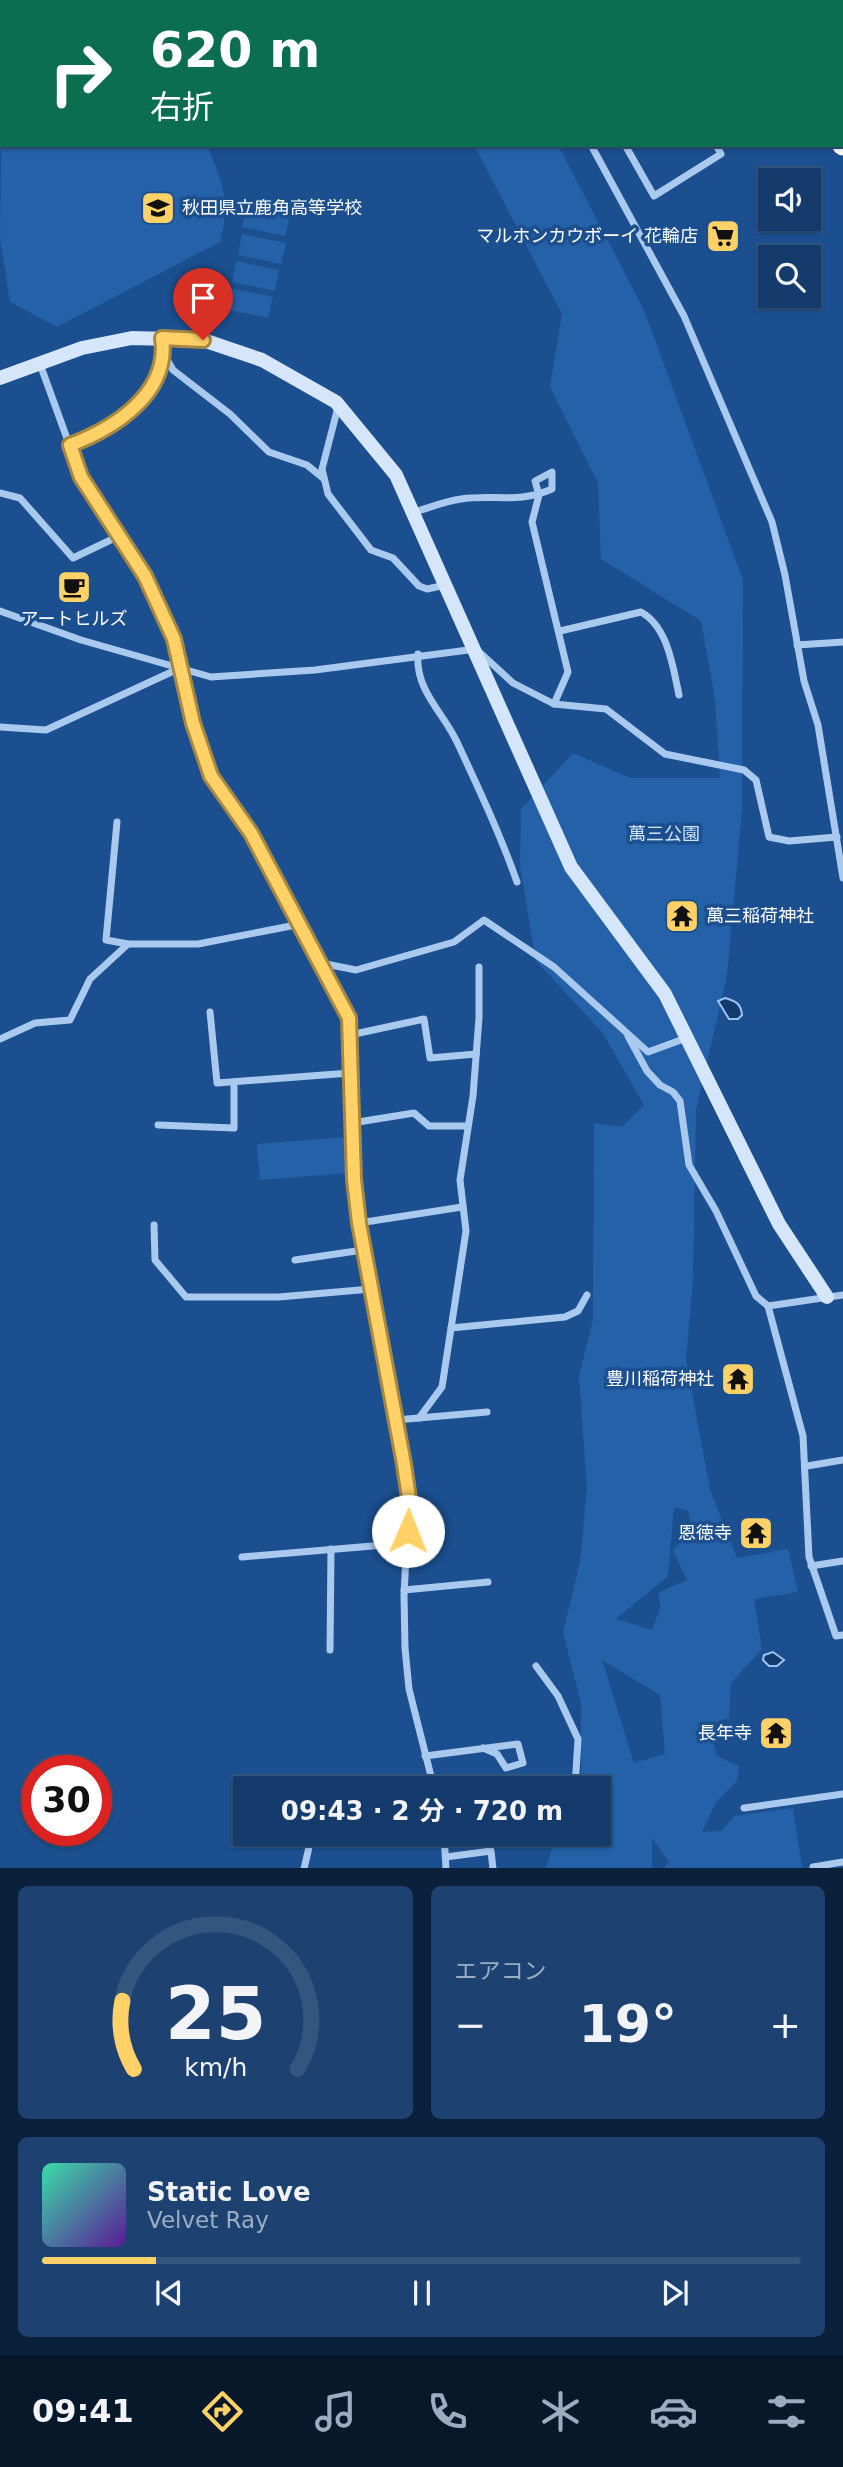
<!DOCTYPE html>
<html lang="ja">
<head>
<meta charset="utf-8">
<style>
	:root { --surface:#143b6b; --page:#1d4271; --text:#f1f3f6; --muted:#9dadc1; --line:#33557e; --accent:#ffd166 }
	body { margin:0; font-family:"DejaVu Sans","Noto Sans JP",sans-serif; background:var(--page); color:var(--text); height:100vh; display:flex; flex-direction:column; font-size:26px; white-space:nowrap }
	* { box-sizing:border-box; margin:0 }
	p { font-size:23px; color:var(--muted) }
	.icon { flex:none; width:38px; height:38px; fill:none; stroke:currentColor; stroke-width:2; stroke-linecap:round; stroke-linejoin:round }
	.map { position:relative; height:1868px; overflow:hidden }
	.drawer { display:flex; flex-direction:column; gap:18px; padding:18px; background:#0b203b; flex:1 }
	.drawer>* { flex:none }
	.banner { position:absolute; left:0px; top:0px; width:844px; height:147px; box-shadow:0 2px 5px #0004,0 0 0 2px var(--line); background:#0b6e4f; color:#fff; overflow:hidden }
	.tools { position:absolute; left:758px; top:168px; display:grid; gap:14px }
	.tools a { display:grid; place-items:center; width:63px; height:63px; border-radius:0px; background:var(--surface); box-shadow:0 2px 5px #0004,0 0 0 2px var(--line); font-size:35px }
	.speed { position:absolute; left:21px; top:1755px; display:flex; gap:14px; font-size:35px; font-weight:700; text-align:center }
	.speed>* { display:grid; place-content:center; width:91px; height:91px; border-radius:50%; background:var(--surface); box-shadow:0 2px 5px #0004,0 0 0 2px var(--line); line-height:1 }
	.speed .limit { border:10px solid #d22; background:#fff; color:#111 }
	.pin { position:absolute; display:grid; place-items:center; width:60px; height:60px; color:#fff; margin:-72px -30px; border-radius:50% 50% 50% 0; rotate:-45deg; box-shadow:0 0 7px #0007 }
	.pin .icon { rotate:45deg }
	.me { position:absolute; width:77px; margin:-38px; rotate:1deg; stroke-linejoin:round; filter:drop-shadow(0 0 5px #0008) }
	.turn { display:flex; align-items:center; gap:24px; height:147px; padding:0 35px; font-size:32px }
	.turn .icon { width:91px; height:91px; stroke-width:2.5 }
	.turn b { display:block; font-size:49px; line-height:60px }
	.big { font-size:52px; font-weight:700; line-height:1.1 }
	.drawer .card { flex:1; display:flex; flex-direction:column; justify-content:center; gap:10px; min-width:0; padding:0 24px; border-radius:10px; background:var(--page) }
	.drawer .dial { align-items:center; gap:0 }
	.dial svg { height:182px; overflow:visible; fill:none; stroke:var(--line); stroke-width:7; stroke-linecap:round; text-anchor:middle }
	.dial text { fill:var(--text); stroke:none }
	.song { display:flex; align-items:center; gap:21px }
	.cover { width:84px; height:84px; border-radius:10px; background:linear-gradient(135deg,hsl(160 70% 55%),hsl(270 70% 35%)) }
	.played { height:7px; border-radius:4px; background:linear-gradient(90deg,var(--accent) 15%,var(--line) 15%) }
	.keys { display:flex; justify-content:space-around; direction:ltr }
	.heat { display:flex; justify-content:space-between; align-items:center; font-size:38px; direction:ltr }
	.drawer .tiles { flex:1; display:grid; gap:18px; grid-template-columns:1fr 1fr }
	.card:last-child { grid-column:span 2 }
	.trip { position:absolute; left:233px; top:1776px; width:378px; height:70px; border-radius:0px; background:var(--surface); box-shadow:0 2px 5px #0004,0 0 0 2px var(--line); font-weight:700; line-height:70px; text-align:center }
	.tabs { display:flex; height:112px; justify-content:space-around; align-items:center; background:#08182b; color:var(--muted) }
	.tabs .icon { width:49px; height:49px }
	.tabs .active { color:var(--accent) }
	.tabs b { font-size:32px; color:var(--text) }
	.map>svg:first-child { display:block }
</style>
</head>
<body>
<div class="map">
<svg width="843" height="1869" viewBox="0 0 843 1869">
	<rect width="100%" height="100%" fill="#1b4f8f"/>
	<!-- green -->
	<g fill="#2461a8" fill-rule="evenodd">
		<path d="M2,103V145H207C223,184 231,201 220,242L57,327L10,302L0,237Z"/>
		<path d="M474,145H558L644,310L743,580L742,810L727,976L696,1110L693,1279L686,1360L710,1490L737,1558L788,1549L798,1592L754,1599L762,1649L731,1683L729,1718L708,1725L717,1756L739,1766L737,1781L716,1802L702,1832L722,1831L734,1816L793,1808L802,1868H663L669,1862L652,1838V1868H546L556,1834H598V1788H578L581,1782V1703L563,1632L580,1562L587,1488L579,1377L593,1319L594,1123L622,1127L644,1105L602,1032L536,961L520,866L521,809L573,753L630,778H720L715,699L701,621L601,559L598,483L550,387L562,314ZM674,1507L688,1511L692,1527L673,1551L687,1580L659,1592L660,1608L652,1630L616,1619L668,1576ZM602,1660L660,1695L665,1754L634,1763Z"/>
		<polygon points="246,207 290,216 285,236 242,227"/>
		<polygon points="242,234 286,243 281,264 238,255"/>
		<polygon points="236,261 279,270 275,291 232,282"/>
		<polygon points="230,288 273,297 268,318 225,309"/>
		<polygon points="346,1137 349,1173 260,1180 257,1144"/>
	</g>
	<!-- water -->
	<g fill="#123a6d" stroke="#9cc4f0" stroke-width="2">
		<path d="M725,998C735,1001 741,1003 742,1015L738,1019H729L718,1001Z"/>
		<polygon points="773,1652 784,1660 777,1666 769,1666 763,1660 764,1655"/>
	</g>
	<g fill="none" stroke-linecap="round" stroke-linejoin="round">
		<!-- street -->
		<g stroke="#a9c9ee" stroke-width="7">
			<polyline points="509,0 510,2"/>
			<polyline points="582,0 585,2"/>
			<polyline points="683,2 687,0"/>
			<polyline points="591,145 684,316 772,522 785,575 804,681 818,725 843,878"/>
			<polyline points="625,145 654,196 721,154 716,145"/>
			<polyline points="162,338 165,356 173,370 230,414 269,452 307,465 323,478"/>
			<polyline points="40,364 81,477 145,576 174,639 193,723 210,776 251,833 349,1019 353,1179 359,1223 409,1498 404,1595 405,1648 409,1689 434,1788"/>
			<polyline points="338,407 322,469 328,494 371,550 393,558 419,586 427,589 446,585"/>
			<polyline points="70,445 97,435 139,403 165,356"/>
			<polyline points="0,493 20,498 73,558 119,536"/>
			<path d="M414,512C429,508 445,501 461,499C494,494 518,504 552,489V472L535,481L539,495L532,522L568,672L554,704"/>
			<polyline points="0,611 81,640 211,677 315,670 476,649 513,683 554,704 606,709 665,754 744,770 756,780 769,837 789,841 837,837"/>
			<path d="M560,631L641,612C668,627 673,667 679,695"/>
			<polyline points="797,645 843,642"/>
			<path d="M418,654C415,690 443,712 457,742C478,787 500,834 517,882"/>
			<polyline points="0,727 46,730 178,669"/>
			<polyline points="117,822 106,940 128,944"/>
			<polyline points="321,963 356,970 454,942 484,920 554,967 648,1052 689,1037"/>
			<polyline points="210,1012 217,1083 350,1073"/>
			<polyline points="350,1035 424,1019 430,1058 476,1054"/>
			<polyline points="628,1036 647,1071 660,1085 673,1092 680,1101 689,1165 716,1211 756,1296 768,1306"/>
			<polyline points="0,1039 35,1023 70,1020 90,979 128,944 198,944 301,924"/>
			<polyline points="352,1123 414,1113 429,1126 467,1126"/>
			<polyline points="158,1125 234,1128 234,1082"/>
			<polyline points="359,1223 462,1207"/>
			<polyline points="154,1225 155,1260 186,1297 279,1297 371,1289"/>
			<polyline points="295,1260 363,1250"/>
			<polyline points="843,1295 768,1306 803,1436 809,1557 836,1636 843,1635"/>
			<polyline points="451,1328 565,1317 578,1311 587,1295"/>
			<polyline points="419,1418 442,1387 466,1231 460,1180 473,1096 479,1018 479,967"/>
			<polyline points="396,1420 487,1412"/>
			<polyline points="807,1466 843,1460"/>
			<polyline points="242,1557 408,1543"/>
			<polyline points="811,1566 843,1561"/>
			<polyline points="404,1590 488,1582"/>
			<polyline points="330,1650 331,1549"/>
			<polyline points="536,1666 558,1696 578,1739 575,1788"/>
			<polyline points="425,1756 518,1744 523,1763 506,1768 497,1754 483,1748"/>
			<polyline points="744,1808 843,1794"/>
			<polyline points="444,1834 446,1869"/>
			<polyline points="444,1836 467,1834"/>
			<polyline points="446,1857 491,1851 493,1869"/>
			<polyline points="813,1867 843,1862"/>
			<polyline points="304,1869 312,1834"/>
		</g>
		<!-- secondary -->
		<polyline stroke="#d6e6fa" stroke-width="14" points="0,378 82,348 132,338 203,340 262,360 336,402 396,475 571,867 665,994 779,1224 827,1297"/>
		<!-- highway -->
		<g stroke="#fff" stroke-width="21">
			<polyline points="719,0 720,2"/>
			<polyline points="842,144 843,145"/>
		</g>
	</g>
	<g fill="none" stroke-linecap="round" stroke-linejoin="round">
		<!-- route casing -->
		<g stroke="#a68842" stroke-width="18">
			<path id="route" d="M203,340L162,338C170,393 115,428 70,445L81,477L145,576L174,639L193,723L211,776L251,833L349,1018L354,1179L359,1223L404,1464L409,1498L408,1531"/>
		</g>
		<!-- route -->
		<use href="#route" stroke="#ffd166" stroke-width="12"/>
	</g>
	<!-- icons -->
	<defs>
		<g id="school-square" transform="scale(1.75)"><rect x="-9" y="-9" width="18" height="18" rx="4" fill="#ffd166" stroke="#1b4f8f"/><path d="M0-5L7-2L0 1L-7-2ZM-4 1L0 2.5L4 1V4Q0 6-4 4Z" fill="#111"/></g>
		<g id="supermarket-square" transform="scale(1.75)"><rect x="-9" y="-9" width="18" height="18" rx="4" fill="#ffd166" stroke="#1b4f8f"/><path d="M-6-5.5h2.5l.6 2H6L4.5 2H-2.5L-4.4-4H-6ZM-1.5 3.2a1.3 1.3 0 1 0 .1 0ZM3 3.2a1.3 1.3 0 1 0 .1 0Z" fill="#111"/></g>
		<g id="cafe-square" transform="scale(1.75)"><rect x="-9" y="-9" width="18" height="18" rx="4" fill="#ffd166" stroke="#1b4f8f"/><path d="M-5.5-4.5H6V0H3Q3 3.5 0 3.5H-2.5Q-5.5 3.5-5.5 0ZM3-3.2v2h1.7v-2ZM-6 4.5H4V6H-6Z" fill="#111"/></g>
		<g id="temple-square" transform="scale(1.75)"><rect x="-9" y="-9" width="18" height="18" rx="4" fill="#ffd166" stroke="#1b4f8f"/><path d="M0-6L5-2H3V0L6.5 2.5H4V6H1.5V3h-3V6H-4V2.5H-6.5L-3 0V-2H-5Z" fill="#111"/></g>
	</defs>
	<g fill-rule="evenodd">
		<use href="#school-square" x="158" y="208"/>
		<use href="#supermarket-square" x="723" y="236"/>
		<use href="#cafe-square" x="74" y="587"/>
		<use href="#temple-square" x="682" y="916"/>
		<use href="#temple-square" x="738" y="1379"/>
		<use href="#temple-square" x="756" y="1533"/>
		<use href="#temple-square" x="776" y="1733"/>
	</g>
	<g text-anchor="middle" stroke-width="7" stroke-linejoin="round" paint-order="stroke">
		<!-- poi labels -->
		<g font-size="18" fill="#fff" stroke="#1b4f8f" text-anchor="end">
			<text x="182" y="214" text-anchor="start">秋田県立鹿角高等学校</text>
			<text x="698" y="242">マルホンカウボーイ 花輪店</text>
			<text x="74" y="625" text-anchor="middle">アートヒルズ</text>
			<text x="706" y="922" text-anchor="start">萬三稲荷神社</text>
			<text x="714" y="1385">豊川稲荷神社</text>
			<text x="732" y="1539">恩徳寺</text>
			<text x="752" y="1739">長年寺</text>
		</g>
		<!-- park labels -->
		<g font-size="18" fill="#cfe3fa" stroke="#1b4f8f">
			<text x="664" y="840">萬三公園</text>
		</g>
	</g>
</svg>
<div class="tools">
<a><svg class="icon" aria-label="sound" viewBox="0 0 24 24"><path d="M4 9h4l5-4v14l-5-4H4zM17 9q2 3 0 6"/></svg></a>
<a><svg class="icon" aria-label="search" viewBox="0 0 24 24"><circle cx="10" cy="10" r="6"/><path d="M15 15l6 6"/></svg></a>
</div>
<div class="speed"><div class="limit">30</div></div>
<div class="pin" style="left:203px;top:340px;background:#d93025"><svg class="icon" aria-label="arrive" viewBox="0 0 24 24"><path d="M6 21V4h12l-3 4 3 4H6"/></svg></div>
<svg class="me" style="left:408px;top:1531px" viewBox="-20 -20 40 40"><circle r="19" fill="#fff"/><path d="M0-13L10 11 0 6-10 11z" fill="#ffd166"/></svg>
<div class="trip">09:43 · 2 分 · 720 m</div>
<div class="banner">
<div class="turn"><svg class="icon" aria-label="right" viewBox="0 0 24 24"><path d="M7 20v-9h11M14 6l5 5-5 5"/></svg><div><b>620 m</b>右折</div></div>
</div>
</div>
<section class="drawer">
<div class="tiles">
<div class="card dial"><svg viewBox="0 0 100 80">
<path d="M14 69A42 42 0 1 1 86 69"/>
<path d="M14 69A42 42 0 0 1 9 39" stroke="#ffd166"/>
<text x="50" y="56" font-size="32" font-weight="700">25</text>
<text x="50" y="72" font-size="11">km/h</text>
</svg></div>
<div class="card"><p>エアコン</p>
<div class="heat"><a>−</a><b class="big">19°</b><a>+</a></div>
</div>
<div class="card">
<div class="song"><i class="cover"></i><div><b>Static Love</b><p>Velvet Ray</p></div></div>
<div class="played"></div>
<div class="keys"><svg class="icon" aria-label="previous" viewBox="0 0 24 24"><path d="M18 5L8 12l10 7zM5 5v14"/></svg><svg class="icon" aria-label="pause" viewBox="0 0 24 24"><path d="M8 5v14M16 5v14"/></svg><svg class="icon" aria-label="next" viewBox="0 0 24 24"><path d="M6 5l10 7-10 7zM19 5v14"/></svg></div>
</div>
</div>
</section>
<nav class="tabs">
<b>09:41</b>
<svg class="icon active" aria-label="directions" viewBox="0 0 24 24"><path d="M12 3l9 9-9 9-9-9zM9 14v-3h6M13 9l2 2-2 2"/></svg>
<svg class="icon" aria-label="music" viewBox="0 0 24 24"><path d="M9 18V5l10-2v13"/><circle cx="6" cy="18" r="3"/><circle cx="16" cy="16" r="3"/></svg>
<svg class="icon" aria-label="phone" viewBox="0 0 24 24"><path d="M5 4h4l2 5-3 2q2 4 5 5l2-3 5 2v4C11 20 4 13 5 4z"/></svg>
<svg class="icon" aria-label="climate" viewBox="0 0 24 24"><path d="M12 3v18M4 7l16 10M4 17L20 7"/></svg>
<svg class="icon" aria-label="car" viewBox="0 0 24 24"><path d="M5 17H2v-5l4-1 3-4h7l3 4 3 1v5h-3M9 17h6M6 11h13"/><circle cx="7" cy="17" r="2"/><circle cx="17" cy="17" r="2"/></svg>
<svg class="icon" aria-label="filters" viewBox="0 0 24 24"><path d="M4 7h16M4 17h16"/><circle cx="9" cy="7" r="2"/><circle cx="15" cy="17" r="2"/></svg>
</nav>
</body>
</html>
